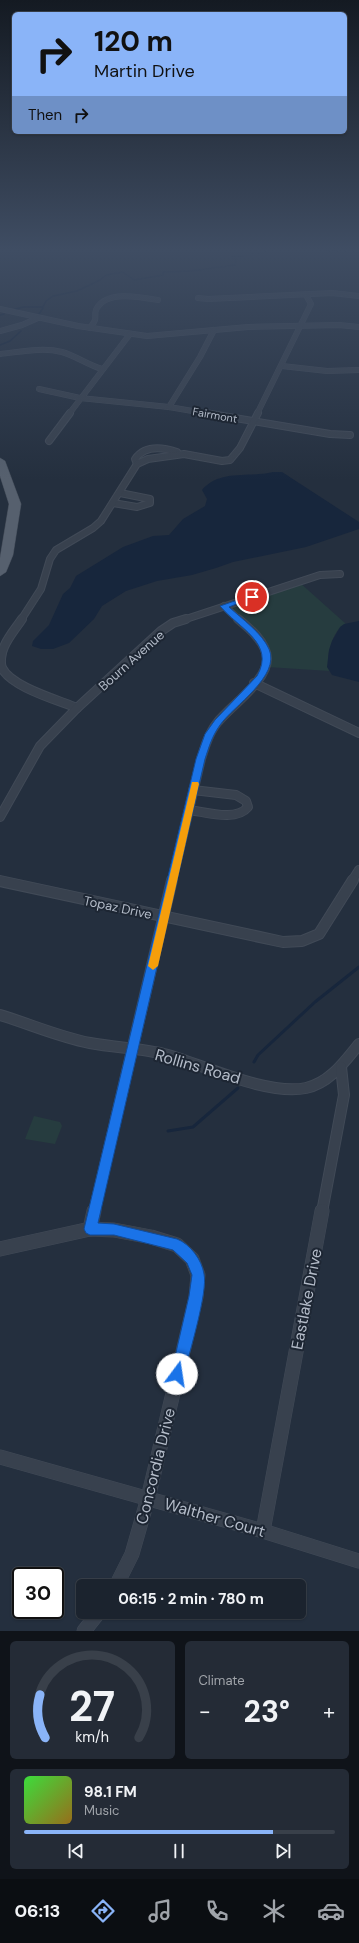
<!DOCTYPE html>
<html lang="en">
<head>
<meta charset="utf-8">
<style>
	:root { --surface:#1b232e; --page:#242b36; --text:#f1f3f6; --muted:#a0a4aa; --line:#39404a; --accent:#8ab4f8 }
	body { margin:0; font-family:"DM Sans",sans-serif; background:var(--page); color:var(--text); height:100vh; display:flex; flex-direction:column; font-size:15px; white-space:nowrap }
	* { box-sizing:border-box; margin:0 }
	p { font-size:13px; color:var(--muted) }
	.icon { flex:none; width:22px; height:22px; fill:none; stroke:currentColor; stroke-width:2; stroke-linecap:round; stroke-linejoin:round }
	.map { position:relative; height:1631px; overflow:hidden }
	.panel { display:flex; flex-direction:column; gap:10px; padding:10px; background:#0f1319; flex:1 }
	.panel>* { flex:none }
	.hud { position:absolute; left:12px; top:12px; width:335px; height:122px; border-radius:6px; box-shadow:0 1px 3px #0004,0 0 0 1px var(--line); background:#8ab4f8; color:#111; overflow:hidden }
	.speed { position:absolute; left:12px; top:1567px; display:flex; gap:8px; font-size:20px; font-weight:700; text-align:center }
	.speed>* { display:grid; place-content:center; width:52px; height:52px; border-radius:50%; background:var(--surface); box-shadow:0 1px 3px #0004,0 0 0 1px var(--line); line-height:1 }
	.speed .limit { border:2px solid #111; border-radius:6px; background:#fff; color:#111 }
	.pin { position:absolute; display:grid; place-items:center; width:34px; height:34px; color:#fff; margin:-17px; border:2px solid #fff; border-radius:50%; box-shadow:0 1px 4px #0007 }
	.me { position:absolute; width:44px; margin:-22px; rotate:14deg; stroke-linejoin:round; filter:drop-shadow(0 0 3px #0008) }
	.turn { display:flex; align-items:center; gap:14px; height:84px; padding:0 16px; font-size:18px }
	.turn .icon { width:52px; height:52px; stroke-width:2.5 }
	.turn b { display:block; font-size:28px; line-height:34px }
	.then { display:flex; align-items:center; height:38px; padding:0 16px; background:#0003; gap:8px; font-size:15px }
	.big { font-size:30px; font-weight:700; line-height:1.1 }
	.panel .widget { flex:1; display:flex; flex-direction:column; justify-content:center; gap:6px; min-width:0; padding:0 14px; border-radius:6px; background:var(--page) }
	.panel .dial { align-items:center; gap:0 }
	.dial svg { height:104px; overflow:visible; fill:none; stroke:var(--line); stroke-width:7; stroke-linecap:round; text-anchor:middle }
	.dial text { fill:var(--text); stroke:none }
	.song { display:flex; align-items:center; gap:12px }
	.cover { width:48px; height:48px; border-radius:6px; background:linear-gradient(135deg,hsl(120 70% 55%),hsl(40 70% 35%)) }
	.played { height:4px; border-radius:2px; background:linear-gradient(90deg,var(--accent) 80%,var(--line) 80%) }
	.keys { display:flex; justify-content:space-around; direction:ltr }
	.heat { display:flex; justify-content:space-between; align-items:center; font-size:22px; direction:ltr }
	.panel .tiles { flex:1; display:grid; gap:10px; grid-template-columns:1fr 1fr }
	.widget:last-child { grid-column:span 2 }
	.trip { position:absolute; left:76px; top:1579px; width:230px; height:40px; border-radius:6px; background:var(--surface); box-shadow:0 1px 3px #0004,0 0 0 1px var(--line); font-weight:700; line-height:40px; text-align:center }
	.menu { display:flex; height:64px; justify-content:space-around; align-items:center; background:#0b0e12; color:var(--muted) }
	.menu .icon { width:28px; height:28px }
	.menu .current { color:var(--accent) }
	.menu b { font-size:18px; color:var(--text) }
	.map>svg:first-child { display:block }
</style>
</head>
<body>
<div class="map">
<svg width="359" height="1631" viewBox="0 0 359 1631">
	<rect width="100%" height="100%" fill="#242f3e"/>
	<!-- green -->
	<g fill="#263c3f">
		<path d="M299,582L346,624C333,628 324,659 330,671L267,667L266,649L225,606Z"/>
		<polygon points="34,1116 60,1122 62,1126 55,1144 25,1139"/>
	</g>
	<!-- water -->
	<g fill="#17263c">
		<path d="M273,472H282L359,522V529L306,547L233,562L216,568L192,575L157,581L126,591L102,606L94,619L69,643L53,649H41L32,646L33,641L49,625L63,594L70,588L76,576L123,547L153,536L169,535L183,519L205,506L207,499L202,490C220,469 248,478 273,472Z"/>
		<polygon points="359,621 359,682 332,675 327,667 329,650 332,641 340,627 344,624"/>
	</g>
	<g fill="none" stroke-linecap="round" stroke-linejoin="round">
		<!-- stream-far1 -->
		<g stroke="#17263c" stroke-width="1.5">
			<polyline points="326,251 359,252"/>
			<polyline points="13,310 23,307 43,307 46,301 53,296 77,291 100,280 106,275 123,272 134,280 163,275 163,272 191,271 235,265 236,260 232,257 257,254 266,251"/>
			<polyline points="39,314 43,308"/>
			<polyline points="0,315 4,314"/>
			<polyline points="0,345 10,341 21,331"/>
		</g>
		<!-- stream -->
		<g stroke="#17263c" stroke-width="3">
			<polyline points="254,1062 258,1055 315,1002 359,967"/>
			<polyline points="168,1131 193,1127 238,1088"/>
		</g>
		<!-- street-far4 casing -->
		<g stroke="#414a57" stroke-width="6">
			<g id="street-far4">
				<polyline points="198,298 208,299 332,293 359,296"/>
				<polyline points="0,309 78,326 147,336 248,327 339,325 359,327"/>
				<path d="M90,328C91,326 94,323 95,320C96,316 94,312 97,308C107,290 141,297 158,300"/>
				<polyline points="0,331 22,325 38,318"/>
				<path d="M0,354C20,352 42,347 62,352C76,356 88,365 102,369"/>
				<polyline points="282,366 327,371 359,370"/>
				<polyline points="39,389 80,398 169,407 210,414"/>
				<polyline points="169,407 200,357 214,330"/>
				<polyline points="69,414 130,334"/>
				<polyline points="257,414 311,304 306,295"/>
			</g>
		</g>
		<!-- street-far3 casing -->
		<g stroke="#414a57" stroke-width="8">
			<g id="street-far3">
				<polyline points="205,413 330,434 350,435"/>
				<polyline points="49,441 70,413"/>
				<path d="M137,464L135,459C145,445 162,447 177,452"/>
				<polyline points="113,503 137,507 150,503 150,499 120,493"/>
				<polyline points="224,606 239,620"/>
				<polyline points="21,620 41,589 50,559 56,550 93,528 101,521 137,464 148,459 184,454 222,461 230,460 240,448 258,413"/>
				<polyline points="183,620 320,575 340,574"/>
			</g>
		</g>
		<!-- street-far2 casing -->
		<g stroke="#414a57" stroke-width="10">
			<g id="street-far2">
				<path d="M22,619C16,628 8,637 4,647C1,653 0,663 2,668C11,687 58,700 77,708"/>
				<polyline points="254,683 359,733"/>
				<path d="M189,810C206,812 236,822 248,807L246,801L236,795L193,790"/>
				<polyline points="0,817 40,746 77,708 161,631 173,623 186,619"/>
				<path d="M172,881L201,759C205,746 209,733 217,723C230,706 268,681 267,658C266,642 249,628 238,619"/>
				<polyline points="352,881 359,870"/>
			</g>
		</g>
		<!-- street-far1 casing -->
		<g stroke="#414a57" stroke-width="12">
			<g id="street-far1">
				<polyline points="0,881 283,942 302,941 319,934 353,880"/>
				<path d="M0,1015C30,1024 59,1037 90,1043C116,1048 143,1048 168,1055C206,1066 268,1096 306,1088C330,1083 345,1061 359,1044"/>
				<polyline points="94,1212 172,880"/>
				<polyline points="322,1212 344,1095 341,1067"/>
			</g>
		</g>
		<!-- street casing -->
		<g stroke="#414a57" stroke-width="15">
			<g id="street">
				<polyline points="90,1229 94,1211"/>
				<polyline points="0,1249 90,1229 114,1230 151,1237 177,1245 192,1259 198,1275 196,1297 148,1498 132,1554 116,1586"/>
				<polyline points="0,1457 263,1531 359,1561"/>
				<polyline points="263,1531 322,1211"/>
				<polyline points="84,1631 99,1612"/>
			</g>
		</g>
		<!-- primary casing -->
		<g stroke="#414a57" stroke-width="1">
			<polygon id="primary" points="0,458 5,461 21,504 13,555 6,572 0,576 0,558 9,504 0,476"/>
		</g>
		<!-- street-far4 -->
		<use href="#street-far4" stroke="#38414e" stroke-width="5"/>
		<!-- street-far3 -->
		<use href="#street-far3" stroke="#38414e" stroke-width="6"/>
		<!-- street-far2 -->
		<use href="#street-far2" stroke="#38414e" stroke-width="8"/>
		<!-- street-far1 -->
		<use href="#street-far1" stroke="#38414e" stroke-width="10"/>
		<!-- street -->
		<use href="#street" stroke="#38414e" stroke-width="14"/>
		<!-- primary -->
		<use href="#primary" fill="#56606e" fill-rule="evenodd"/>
	</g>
	<!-- sky -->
	<linearGradient id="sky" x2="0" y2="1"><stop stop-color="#141a22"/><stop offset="0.52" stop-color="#3f4d63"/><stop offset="1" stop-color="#3f4d63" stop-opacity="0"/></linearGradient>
	<rect width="359" height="480" fill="url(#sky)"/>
	<!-- route -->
	<path fill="#1a73e8" stroke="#114b97" d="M249,596L255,597L229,607C242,619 262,633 269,649C281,676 233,706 220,725C212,736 209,747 205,759L98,1223L114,1224L177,1239C190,1244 202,1260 204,1274C208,1292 189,1354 184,1374L182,1379L177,1381L173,1379L171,1374L189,1296L192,1275L187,1263L173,1250L114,1235H90L86,1233L84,1229L196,759L205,734L215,720L257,676C276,643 238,628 220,606Z"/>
	<!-- slow -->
	<polygon fill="#f59e0b" points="192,782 198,782 199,784 158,966 153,970 148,966"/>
	<g text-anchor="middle" stroke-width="4" stroke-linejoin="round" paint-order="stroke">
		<!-- far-street labels -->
		<g font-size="11" fill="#b4bcc9" stroke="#1d2633">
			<text transform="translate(215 415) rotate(10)" y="4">Fairmont</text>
		</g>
		<!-- street labels -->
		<g font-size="13" fill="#b4bcc9" stroke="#1d2633">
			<text transform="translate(131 660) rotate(-42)" y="5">Bourn Avenue</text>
			<text transform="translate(118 907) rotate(12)" y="5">Topaz Drive</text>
		</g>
		<!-- near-street labels -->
		<g font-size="16" fill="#b4bcc9" stroke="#1d2633">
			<text transform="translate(198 1066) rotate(16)" y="6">Rollins Road</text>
			<text transform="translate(306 1299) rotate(-79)" y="6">Eastlake Drive</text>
			<text transform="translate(155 1466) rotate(-76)" y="6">Concordia Drive</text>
			<text transform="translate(215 1517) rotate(16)" y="6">Walther Court</text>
		</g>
	</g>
</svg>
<div class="speed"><div class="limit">30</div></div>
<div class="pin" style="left:252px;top:597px;background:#d93025"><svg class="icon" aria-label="arrive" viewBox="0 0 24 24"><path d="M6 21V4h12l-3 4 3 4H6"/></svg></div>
<svg class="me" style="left:177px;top:1374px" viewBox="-20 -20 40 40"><circle r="19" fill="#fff"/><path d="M0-13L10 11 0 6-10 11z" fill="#1a73e8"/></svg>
<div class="trip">06:15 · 2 min · 780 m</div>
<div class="hud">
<div class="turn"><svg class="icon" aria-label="right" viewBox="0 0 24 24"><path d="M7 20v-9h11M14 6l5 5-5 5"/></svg><div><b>120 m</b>Martin Drive</div></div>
<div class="then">Then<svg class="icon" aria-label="right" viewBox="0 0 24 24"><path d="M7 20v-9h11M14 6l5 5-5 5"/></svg></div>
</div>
</div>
<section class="panel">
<div class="tiles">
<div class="widget dial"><svg viewBox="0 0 100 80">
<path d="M14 69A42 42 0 1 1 86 69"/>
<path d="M14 69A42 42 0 0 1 10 36" stroke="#8ab4f8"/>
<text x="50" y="56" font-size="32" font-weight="700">27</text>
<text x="50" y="72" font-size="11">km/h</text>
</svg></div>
<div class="widget"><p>Climate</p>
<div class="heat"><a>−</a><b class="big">23°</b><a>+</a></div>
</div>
<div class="widget">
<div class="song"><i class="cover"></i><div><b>98.1 FM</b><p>Music</p></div></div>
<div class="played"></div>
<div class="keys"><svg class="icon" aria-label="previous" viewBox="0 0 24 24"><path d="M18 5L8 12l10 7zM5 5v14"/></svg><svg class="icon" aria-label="pause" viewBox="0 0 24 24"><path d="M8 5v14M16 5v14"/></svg><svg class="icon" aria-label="next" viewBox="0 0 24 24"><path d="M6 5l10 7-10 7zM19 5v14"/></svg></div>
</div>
</div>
</section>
<nav class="menu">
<b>06:13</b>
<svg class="icon current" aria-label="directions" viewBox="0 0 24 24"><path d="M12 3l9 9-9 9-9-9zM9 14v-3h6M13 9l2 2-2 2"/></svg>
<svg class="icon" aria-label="music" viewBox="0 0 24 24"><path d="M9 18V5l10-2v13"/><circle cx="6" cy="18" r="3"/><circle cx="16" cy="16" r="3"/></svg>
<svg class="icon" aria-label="phone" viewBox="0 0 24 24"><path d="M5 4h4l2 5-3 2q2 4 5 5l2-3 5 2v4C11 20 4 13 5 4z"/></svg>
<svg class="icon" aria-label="climate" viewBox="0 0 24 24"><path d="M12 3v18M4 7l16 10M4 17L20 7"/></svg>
<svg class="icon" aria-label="car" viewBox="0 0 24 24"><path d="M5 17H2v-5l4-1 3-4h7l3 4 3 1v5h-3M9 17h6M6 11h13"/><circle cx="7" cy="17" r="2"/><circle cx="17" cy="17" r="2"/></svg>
</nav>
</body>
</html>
